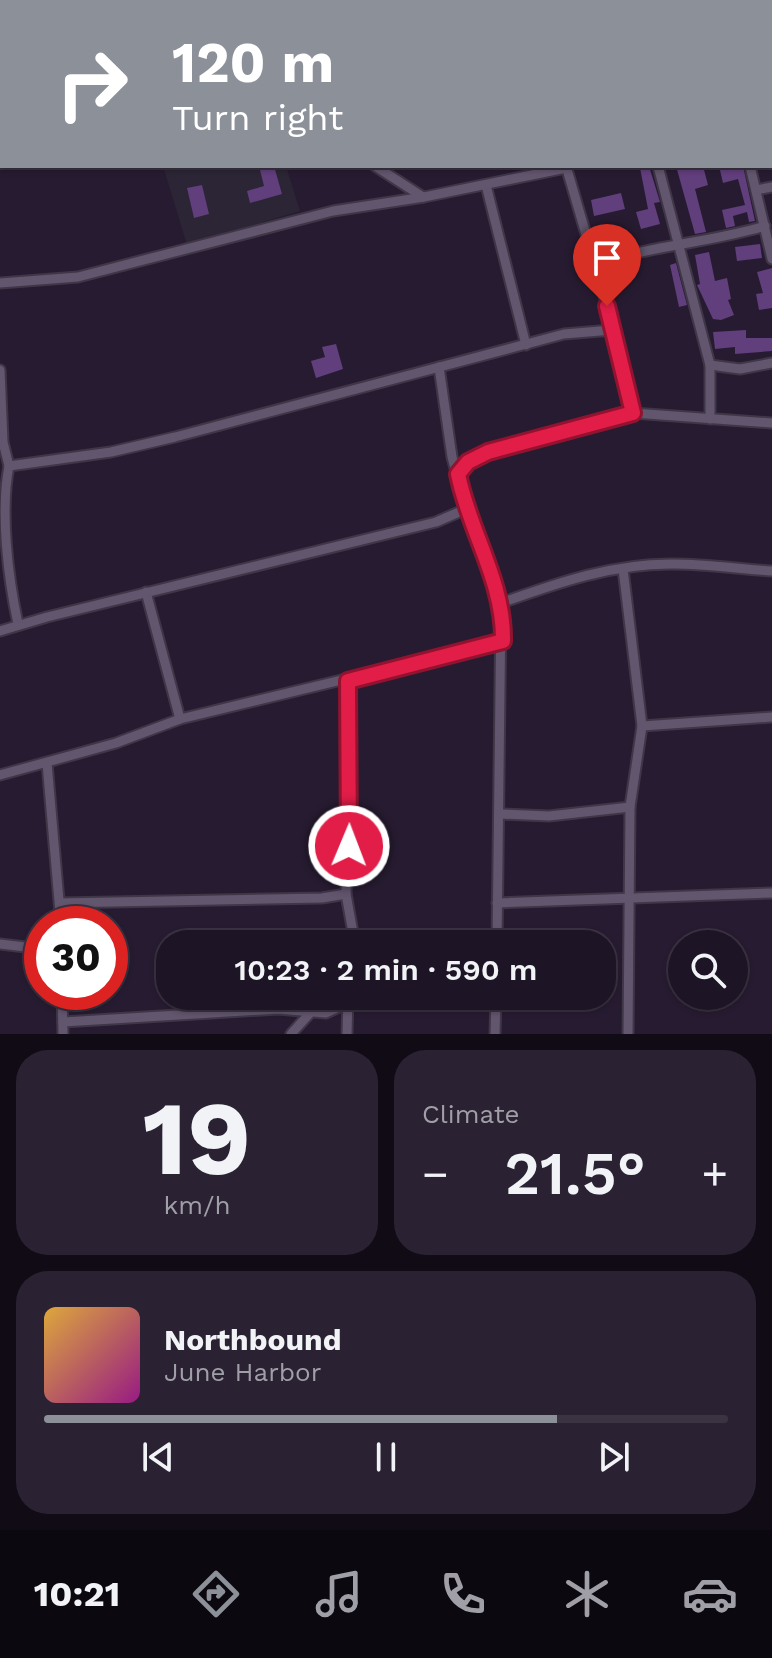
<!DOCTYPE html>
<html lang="en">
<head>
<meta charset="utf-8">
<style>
	:root { --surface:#1d1425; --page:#2a2132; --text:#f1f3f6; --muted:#a09ea7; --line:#3b3342; --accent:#8c9099 }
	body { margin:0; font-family:"Work Sans",sans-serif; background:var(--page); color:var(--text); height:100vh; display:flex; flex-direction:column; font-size:30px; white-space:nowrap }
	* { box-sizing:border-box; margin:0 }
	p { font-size:26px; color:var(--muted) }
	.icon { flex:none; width:44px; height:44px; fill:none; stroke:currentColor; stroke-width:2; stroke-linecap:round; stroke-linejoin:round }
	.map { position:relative; height:1034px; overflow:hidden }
	.sheet { display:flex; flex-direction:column; gap:16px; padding:16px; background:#100b14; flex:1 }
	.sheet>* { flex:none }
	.banner { position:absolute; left:0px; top:0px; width:772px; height:168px; box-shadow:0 2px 6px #0004,0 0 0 2px var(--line); background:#8c9099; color:#fff; overflow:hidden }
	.fabs { position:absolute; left:668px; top:930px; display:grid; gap:16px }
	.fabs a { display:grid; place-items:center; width:80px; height:80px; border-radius:50%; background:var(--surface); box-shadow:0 2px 6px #0004,0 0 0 2px var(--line); font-size:40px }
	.speed { position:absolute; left:24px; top:906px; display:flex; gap:16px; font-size:40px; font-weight:700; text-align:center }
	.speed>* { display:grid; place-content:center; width:104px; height:104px; border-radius:50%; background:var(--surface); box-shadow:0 2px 6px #0004,0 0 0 2px var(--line); line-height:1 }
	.speed .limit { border:12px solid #d22; background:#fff; color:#111 }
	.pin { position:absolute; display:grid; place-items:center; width:68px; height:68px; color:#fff; margin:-82px -34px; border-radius:50% 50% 50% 0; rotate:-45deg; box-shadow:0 0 8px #0007 }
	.pin .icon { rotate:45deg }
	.me { position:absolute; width:88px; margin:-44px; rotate:1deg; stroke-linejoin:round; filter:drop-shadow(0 0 6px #0008) }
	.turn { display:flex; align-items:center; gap:28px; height:168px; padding:0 40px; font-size:36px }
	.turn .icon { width:104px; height:104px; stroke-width:2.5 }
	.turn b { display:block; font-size:56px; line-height:68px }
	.big { font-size:60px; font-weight:600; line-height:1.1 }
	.sheet .card { flex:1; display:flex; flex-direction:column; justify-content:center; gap:12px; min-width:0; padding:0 28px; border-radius:32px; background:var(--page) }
	.sheet .dial { align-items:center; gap:0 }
	.dial b { font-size:104px; line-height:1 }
	.song { display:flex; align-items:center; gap:24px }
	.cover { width:96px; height:96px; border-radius:12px; background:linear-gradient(135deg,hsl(40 70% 55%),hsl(310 70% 35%)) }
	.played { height:8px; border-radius:4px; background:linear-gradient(90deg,var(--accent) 75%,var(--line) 75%) }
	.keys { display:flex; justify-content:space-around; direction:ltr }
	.heat { display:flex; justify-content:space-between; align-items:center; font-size:44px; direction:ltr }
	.sheet .tiles { flex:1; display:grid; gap:16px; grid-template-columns:1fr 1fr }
	.card:last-child { grid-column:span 2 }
	.trip { position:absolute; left:156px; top:930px; width:460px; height:80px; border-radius:32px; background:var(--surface); box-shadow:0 2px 6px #0004,0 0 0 2px var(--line); font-weight:600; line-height:80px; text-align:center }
	.dock { display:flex; height:128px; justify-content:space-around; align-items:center; background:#0c080f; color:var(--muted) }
	.dock .icon { width:56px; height:56px }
	.dock .on { color:var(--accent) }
	.dock b { font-size:36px; color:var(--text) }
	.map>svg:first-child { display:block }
</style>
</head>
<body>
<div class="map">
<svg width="772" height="1034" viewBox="0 0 772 1034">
	<rect width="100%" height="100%" fill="#271b31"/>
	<!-- education -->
	<polygon fill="#2b2535" points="163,166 286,166 300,211 187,245"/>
	<!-- building -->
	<g fill="#613e7c">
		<polygon points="259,166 274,166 282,194 250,203 247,191 264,186"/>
		<polygon points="649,166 660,202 654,203 660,224 641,229 636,212 648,209 640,168"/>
		<polygon points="676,166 703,166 708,185 695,189 706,232 695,234"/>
		<polygon points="719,166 743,166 755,221 749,222 747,212 733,216 735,226 726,228 722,210 745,205 738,179 723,183"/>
		<polygon points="202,185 209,214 194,218 187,188"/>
		<polygon points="621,193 625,209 594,216 591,200"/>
		<polygon points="760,244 762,258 737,261 735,247"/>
		<polygon points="709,252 715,281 727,278 731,299 728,300 734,315 721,320 713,319 697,285 700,284 695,255"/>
		<polygon points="676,263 687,305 679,307 670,265"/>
		<polygon points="772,268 772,308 759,310 756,294 763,293 757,272"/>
		<polygon points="746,330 746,338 772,338 772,351 735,354 735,347 715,349 713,332"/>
		<polygon points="336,344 343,369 316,378 311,361 325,357 322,347"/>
	</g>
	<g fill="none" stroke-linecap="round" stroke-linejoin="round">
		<!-- street casing -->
		<g stroke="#3f3647" stroke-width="13">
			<g id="street">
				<polyline points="178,0 178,2"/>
				<polyline points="286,0 286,2"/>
				<polyline points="463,0 464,2"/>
				<polyline points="707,0 708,2"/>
				<polyline points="620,2 628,0"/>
				<polyline points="727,2 734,0"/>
				<polyline points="0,38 2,38"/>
				<polyline points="375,166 423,197"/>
				<polyline points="566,166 607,306 633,413"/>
				<polyline points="658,166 710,365 710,419"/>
				<polyline points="750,166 772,259"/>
				<polyline points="486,185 526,345"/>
				<polyline points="756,190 772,187"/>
				<path d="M595,265C651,245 709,243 765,226"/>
				<polyline points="0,283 78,277 333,211 424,197 566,168"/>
				<polyline points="710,365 740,369 772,363"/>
				<polyline points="439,367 452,457 466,509 501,603 497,944"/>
				<polyline points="0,370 3,442 9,466"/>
				<polyline points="458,474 468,462 488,452 633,413 772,423"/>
				<polyline points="623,569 642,726 630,807 628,1034"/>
				<polyline points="146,592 180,719"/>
				<path d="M501,603C557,583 614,563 674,564C706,564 740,569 772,571"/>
				<path d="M18,624C8,577 0,512 9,466L111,452L175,437L564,334L612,330"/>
				<polyline points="0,631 47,617 436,522 466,509"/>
				<polyline points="348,681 350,773 346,894 355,944"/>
				<polyline points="642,726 772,717"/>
				<polyline points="47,763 61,924"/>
				<polyline points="0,775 116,743 180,719 503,641"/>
				<polyline points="501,814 549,816 630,807"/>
				<polyline points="60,903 322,898 346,894"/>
				<polyline points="497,903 772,893"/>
				<polyline points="0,944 42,949"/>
				<polyline points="62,992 63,1034"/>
				<polyline points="63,1022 278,1009 326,1013 348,1003"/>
				<polyline points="291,1034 311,1012"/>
				<polyline points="347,1034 348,996"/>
				<polyline points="495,1034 496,996"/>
			</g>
		</g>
		<!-- street -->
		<use href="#street" stroke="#62556e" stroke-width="9"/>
	</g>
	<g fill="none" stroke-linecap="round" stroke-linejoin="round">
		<!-- route casing -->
		<g stroke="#92132f" stroke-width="20">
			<path id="route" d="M349,846L348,681L503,641C504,581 469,531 458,474L468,462L488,452L633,413L607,306"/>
		</g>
		<!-- route -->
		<use href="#route" stroke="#e11d48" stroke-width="14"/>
	</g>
</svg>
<div class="fabs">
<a><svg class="icon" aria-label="search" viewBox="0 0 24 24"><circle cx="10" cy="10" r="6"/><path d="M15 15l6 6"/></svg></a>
</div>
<div class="speed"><div class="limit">30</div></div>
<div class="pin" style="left:607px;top:306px;background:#d93025"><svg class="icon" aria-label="arrive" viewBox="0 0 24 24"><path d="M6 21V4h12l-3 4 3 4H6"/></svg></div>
<svg class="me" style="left:349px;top:846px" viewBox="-20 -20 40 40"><circle r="17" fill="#e11d48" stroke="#fff" stroke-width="3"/><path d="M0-11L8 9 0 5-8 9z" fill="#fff"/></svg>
<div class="trip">10:23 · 2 min · 590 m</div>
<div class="banner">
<div class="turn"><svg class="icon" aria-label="right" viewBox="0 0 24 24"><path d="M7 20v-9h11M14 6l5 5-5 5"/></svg><div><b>120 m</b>Turn right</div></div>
</div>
</div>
<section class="sheet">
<div class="tiles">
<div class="card dial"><b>19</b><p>km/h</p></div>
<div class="card"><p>Climate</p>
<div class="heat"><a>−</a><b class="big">21.5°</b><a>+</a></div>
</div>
<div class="card">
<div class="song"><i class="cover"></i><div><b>Northbound</b><p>June Harbor</p></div></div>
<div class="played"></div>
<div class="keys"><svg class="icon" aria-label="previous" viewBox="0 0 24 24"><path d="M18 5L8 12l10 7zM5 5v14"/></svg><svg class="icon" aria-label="pause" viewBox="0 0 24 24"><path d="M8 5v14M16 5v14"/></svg><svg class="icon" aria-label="next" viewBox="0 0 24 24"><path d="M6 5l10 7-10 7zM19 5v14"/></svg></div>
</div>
</div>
</section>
<nav class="dock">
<b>10:21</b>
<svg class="icon on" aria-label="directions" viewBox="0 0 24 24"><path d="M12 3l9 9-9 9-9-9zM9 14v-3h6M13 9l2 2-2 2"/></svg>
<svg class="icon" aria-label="music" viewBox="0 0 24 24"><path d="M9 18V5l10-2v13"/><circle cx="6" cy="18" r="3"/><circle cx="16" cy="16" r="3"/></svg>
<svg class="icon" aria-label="phone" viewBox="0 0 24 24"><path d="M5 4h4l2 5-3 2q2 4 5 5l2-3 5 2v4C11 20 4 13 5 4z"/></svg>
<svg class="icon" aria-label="climate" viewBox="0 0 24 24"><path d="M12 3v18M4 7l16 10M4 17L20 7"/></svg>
<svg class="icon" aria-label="car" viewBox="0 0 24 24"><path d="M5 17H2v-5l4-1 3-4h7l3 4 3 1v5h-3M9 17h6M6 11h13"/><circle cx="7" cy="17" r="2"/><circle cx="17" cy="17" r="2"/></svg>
</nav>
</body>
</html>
